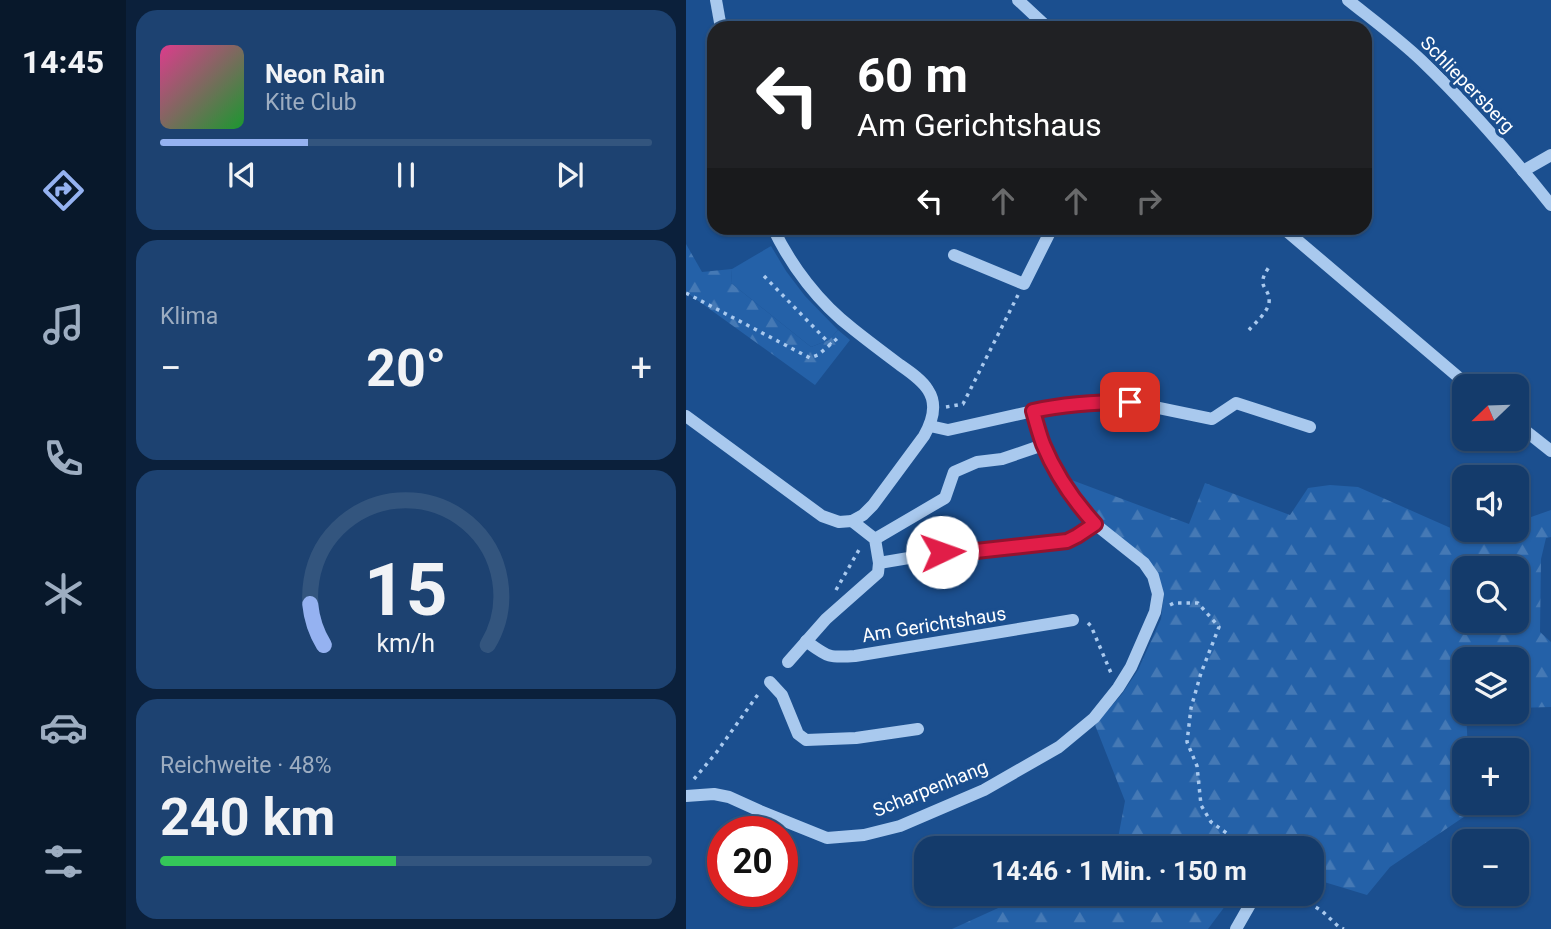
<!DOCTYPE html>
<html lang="de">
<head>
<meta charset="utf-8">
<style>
	:root { --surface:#143b6b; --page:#1d4271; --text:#f1f3f6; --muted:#9dadc1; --line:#33557e; --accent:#95b2f1 }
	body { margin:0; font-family:Roboto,sans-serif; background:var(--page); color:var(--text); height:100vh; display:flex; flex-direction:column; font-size:26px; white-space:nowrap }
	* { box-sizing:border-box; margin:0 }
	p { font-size:23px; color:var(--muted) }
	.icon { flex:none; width:38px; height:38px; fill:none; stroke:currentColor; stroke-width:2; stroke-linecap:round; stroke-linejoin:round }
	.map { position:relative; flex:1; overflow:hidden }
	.side { display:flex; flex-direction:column; gap:10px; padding:10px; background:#0b203b; width:560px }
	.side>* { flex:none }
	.guide { position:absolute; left:21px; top:21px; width:665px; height:214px; border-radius:21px; box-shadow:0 2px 5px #0004,0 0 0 2px var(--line); background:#202124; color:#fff; overflow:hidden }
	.needle { width:46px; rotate:247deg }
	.buttons { position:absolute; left:766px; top:374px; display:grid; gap:14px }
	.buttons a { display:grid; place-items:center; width:77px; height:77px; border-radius:14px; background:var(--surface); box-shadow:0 2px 5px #0004,0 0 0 2px var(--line); font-size:35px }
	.speed { position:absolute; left:21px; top:816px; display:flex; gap:14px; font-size:35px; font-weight:700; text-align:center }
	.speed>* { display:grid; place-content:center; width:91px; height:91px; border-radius:50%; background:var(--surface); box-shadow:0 2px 5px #0004,0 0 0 2px var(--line); line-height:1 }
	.speed .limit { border:10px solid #d22; background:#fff; color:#111 }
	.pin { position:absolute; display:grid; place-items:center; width:60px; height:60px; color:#fff; margin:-30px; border-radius:14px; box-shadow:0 4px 10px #0006 }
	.me { position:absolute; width:77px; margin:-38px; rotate:87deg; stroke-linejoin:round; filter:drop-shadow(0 0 5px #0008) }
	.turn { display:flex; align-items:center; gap:24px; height:147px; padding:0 35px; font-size:32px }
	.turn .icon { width:91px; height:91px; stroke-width:2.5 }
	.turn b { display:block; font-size:49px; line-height:60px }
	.lanes { display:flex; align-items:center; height:66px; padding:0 35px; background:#0003; justify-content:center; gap:35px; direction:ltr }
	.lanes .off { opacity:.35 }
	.big { font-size:52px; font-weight:700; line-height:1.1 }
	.side .card { flex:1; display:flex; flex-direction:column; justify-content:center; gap:10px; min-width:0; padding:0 24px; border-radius:21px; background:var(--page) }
	.side .dial { align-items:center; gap:0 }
	.dial svg { height:182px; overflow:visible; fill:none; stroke:var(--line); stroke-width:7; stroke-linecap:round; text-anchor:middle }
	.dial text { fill:var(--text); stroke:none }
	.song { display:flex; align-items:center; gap:21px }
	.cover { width:84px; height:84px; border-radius:10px; background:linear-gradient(135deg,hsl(330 70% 55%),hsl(130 70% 35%)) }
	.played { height:7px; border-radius:4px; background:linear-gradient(90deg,var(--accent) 30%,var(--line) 30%) }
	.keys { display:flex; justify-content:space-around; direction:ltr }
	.heat { display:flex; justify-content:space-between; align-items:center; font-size:38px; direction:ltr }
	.charge { height:10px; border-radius:5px; background:linear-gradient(90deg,#34c759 48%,var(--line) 0) }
	.trip { position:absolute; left:228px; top:836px; width:410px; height:70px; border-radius:21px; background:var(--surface); box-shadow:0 2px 5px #0004,0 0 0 2px var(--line); font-weight:700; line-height:70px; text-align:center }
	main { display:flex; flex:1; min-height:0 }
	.dock { display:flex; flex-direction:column; width:126px; justify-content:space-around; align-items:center; background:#08182b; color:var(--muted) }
	.dock .icon { width:49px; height:49px }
	.dock .active { color:var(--accent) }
	.dock b { font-size:32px; color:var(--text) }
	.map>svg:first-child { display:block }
</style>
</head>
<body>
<main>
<nav class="dock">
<b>14:45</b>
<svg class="icon active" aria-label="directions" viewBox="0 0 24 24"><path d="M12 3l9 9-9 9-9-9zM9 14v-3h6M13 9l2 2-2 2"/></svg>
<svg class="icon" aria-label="music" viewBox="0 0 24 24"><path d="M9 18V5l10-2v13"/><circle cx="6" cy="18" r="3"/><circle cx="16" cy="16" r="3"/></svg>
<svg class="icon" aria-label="phone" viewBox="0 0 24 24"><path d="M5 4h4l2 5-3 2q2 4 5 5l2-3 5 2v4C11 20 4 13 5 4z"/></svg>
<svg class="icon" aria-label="climate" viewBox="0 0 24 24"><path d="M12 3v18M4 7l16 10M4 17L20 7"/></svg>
<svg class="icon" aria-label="car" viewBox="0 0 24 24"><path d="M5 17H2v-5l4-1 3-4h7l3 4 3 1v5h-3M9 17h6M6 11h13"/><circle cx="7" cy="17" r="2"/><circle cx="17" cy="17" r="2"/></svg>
<svg class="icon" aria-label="filters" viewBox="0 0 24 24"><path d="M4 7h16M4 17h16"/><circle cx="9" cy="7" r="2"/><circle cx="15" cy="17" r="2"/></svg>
</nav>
<section class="side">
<div class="card">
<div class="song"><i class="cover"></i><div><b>Neon Rain</b><p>Kite Club</p></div></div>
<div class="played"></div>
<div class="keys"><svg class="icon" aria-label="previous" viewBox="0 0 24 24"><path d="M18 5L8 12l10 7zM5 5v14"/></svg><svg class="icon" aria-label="pause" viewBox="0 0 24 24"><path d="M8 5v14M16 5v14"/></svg><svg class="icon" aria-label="next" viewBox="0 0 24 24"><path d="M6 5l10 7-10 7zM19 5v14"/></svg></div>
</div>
<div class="card"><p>Klima</p>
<div class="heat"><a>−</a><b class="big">20°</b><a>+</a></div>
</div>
<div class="card dial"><svg viewBox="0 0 100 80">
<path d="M14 69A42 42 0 1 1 86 69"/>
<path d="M14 69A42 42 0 0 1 8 51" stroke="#95b2f1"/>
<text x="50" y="56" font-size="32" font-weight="700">15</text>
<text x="50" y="72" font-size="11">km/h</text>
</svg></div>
<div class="card"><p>Reichweite · 48%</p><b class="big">240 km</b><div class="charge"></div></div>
</section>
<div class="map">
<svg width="865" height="929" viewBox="0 0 865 929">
	<defs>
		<pattern id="forest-firs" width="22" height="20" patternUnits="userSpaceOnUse" patternTransform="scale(1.75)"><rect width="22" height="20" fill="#2461a8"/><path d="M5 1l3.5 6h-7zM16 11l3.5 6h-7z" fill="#4579b5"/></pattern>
	</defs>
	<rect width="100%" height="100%" fill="#1b4f8f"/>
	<!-- green -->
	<polygon fill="#2461a8" points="85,246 100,271 119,296 152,330 143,340 125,347 45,283 46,269"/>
	<!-- forest -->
	<g fill="url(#forest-firs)" fill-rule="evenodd">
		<polygon points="0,244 16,272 46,269 45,283 125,347 143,340 152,330 164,340 129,385 0,292"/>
		<path d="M383,479L503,524L519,483L604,515L622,488L644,485L672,487L794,541L818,536L823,530H831V522L865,510V537L860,538L855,559L854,632L865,642V707L831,708V660H779V712H780L782,751H779V803H790L791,808L704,867L681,895L625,878V849H430L439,801L409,725L436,694L452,670L475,619L478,594L472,574L415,522ZM779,569H831V621H779Z"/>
		<polygon points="343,894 548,894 522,929 266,929"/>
	</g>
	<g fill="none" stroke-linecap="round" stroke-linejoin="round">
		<!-- path -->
		<g stroke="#a9c9ee" stroke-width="3.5" stroke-dasharray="3.5 5" stroke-linecap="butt">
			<polyline points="78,276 145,345"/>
			<polyline points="0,293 124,358 132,355 153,337"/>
			<path d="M563,330C569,323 581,313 583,303C585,286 568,289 583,267"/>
			<polyline points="260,407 277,404 332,295"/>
			<polyline points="150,590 174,548"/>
			<polyline points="484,605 488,603 512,603 533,627 515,673 505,708 501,742 511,766 515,805 525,822 563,849"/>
			<polyline points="402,623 405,626 425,673"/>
			<polyline points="8,779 30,753 73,693"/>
			<polyline points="608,894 636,911 653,927 658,929"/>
		</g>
		<!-- minor -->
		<g stroke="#a9c9ee" stroke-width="12">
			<polyline points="30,0 35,28"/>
			<polyline points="332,0 362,28"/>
			<path d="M662,0C687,20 713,39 736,61C783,106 825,155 865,205"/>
			<polyline points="837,171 865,155"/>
			<path d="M87,228C105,266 133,303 167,329C182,341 198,353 214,365C224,372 236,380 242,390C252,405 246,422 238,436L187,505L177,515L166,521L189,539L193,563L192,573L140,619L102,662"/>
			<polyline points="597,228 784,387"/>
			<polyline points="268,255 338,284 366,228"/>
			<polyline points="0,416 136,516 153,522 166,521"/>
			<polyline points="831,424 865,451"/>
			<polyline points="244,426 262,430 361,408 416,402 444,402 526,419 550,403 624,427"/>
			<polyline points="189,539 259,498 268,472 291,462 316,459 357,445"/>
			<polyline points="193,563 282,548 290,551 381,541 391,536 409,524"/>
			<path d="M120,641C142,657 142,658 169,656L387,620"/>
			<polyline points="84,682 96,695 112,734 120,740 170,738 232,729"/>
			<polyline points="0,796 28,794 43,797 74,811 141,838 178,835 214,826 298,790 373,747 408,718 432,688 445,667 469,612 472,594 467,576 458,563 409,524 398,512 377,482 357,445 347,411"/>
			<polyline points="550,929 570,894"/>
		</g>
	</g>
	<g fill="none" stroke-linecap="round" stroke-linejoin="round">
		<!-- route casing -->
		<g stroke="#92132f" stroke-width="18">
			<path id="route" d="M256,552L282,548L290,551L381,541L391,536L409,524C388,501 369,473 357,444C353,433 350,422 347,411C378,404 411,402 444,402"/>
		</g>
		<!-- route -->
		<use href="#route" stroke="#e11d48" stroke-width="12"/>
	</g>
	<g text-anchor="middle" stroke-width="7" stroke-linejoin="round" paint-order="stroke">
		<!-- street labels -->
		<g font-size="19" fill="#fff" stroke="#1b4f8f">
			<text transform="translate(782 84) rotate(46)" y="7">Schliepersberg</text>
			<text transform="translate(248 624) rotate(-9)" y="7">Am Gerichtshaus</text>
			<text transform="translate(244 788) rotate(-22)" y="7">Scharpenhang</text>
		</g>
	</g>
</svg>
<div class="buttons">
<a><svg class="needle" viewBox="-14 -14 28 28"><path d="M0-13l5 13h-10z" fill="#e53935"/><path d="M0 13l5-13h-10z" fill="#9dadc1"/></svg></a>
<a><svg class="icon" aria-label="sound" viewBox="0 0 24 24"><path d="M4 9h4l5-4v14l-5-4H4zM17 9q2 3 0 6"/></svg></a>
<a><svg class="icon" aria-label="search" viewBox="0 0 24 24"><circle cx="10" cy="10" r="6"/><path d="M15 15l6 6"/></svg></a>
<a><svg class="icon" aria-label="layers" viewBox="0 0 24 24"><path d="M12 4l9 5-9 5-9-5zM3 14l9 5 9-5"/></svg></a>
<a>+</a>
<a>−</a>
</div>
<div class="speed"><div class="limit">20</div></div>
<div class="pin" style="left:444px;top:402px;background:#d93025"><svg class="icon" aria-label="arrive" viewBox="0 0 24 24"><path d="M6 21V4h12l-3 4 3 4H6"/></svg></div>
<svg class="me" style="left:256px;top:552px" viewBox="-20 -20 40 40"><circle r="19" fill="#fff"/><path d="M0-13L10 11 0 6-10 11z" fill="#e11d48"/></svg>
<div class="trip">14:46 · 1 Min. · 150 m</div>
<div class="guide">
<div class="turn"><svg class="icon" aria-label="left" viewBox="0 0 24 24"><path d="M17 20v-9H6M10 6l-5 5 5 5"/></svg><div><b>60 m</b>Am Gerichtshaus</div></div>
<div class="lanes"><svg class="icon" aria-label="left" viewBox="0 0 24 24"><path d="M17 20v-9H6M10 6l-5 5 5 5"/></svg><svg class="icon off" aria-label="ahead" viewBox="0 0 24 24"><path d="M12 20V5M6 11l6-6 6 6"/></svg><svg class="icon off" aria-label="ahead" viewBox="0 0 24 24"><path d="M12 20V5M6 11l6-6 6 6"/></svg><svg class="icon off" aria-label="right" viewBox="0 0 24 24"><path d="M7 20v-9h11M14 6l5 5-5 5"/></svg></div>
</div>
</div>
</main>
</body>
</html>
